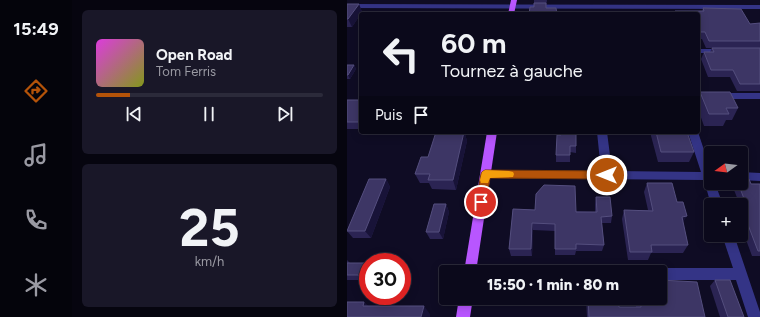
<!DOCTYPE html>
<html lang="fr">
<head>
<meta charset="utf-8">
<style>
	:root { --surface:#0b091b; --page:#191728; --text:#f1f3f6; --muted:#9a9aa3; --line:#2b2a3a; --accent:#b45309 }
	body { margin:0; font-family:Figtree,sans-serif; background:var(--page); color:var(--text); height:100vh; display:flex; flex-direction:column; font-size:15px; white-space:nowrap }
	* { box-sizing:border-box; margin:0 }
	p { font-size:13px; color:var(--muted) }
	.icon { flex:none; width:22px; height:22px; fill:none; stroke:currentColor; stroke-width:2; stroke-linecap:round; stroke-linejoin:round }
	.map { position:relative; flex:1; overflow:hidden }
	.details { display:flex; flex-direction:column; gap:10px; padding:10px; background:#06050f; width:275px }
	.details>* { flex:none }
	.hud { position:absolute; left:12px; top:12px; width:341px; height:122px; border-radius:4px; box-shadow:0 2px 10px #0003,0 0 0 1px var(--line); background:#0b091b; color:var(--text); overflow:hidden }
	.needle { width:26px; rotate:255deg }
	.controls { position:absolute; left:357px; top:146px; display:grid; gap:8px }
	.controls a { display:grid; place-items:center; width:44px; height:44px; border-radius:4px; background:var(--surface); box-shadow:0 2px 10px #0003,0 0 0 1px var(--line); font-size:20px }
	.speed { position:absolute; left:12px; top:253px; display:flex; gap:8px; font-size:20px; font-weight:700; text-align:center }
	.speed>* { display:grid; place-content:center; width:52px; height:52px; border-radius:50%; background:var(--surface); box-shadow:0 2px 10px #0003,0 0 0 1px var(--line); line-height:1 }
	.speed .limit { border:6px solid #d22; background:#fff; color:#111 }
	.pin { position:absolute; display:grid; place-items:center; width:34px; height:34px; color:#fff; margin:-17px; border:2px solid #fff; border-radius:50%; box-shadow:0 1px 4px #0007 }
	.me { position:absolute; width:44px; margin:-22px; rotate:270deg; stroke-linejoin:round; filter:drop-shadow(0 0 3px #0008) }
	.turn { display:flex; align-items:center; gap:14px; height:84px; padding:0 16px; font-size:18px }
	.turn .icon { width:52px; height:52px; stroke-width:2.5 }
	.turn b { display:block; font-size:28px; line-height:34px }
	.then { display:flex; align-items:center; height:38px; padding:0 16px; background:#0003; gap:8px; font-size:15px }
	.details .card { flex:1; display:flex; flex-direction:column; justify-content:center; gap:6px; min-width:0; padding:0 14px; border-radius:6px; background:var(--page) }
	.details .dial { align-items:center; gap:0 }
	.dial b { font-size:52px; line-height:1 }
	.song { display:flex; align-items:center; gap:12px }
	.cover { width:48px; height:48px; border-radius:6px; background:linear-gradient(135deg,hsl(300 70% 55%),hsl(70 70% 35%)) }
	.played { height:4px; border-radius:2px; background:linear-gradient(90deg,var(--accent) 15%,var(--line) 15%) }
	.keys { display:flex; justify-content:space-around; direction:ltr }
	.trip { position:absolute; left:92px; top:265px; width:228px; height:40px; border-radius:4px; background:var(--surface); box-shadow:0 2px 10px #0003,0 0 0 1px var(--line); font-weight:800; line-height:40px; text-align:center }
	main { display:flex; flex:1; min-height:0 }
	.dock { display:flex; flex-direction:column; width:72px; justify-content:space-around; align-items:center; background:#04040b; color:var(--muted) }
	.dock .icon { width:28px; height:28px }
	.dock .active { color:var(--accent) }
	.dock b { font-size:18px; color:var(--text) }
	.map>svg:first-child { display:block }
</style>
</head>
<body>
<main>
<nav class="dock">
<b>15:49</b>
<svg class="icon active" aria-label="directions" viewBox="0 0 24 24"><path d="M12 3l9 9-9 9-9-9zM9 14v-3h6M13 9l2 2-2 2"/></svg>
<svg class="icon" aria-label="music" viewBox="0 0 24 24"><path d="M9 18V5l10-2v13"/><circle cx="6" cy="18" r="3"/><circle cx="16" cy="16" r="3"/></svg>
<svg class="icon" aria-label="phone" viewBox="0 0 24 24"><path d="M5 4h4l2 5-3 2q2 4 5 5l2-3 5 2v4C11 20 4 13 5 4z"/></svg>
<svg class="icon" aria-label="climate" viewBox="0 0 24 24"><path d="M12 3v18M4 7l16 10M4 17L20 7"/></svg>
</nav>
<section class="details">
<div class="card">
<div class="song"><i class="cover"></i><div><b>Open Road</b><p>Tom Ferris</p></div></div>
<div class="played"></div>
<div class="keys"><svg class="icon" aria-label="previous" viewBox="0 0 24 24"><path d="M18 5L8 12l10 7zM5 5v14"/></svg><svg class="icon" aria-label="pause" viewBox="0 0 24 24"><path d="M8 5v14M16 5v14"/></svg><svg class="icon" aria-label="next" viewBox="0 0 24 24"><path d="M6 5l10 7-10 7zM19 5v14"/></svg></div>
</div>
<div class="card dial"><b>25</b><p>km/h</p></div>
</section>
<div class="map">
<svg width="413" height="317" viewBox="0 0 413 317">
	<rect width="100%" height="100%" fill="#0f0c24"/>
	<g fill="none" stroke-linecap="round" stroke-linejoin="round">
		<!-- minor -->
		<g fill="#343486" fill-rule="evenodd">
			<polygon points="0,4 413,5 413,9 0,8"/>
			<polygon points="351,49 377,49 381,51 377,53 351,53"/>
			<rect x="351" y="93" width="62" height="6"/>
			<polygon points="250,132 260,132 265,171 354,172 341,132 351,132 364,171 364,183 368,183 376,205 364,205 357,180 139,178 135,177 134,174 135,171 139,170 254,171"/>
			<polygon points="394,172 413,173 413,181 394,180"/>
			<polygon points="375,235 387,235 413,312 413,317 401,317 389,280 313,280 313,272 308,272 309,270 313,268 386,268"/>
		</g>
		<!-- major -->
		<g fill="#b856ff" fill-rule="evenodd">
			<polygon points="164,0 170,0 167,14 161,14"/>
			<polygon points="140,132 150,132 129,272 117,272"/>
			<polygon points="112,298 126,298 123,317 109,317"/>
		</g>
	</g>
	<!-- wall -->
	<g fill="#2b2453">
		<polygon points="187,0 200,0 199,8 187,7"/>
		<polygon points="0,4 12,4 15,12 5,27 0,27"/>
		<polygon points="356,8 403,24 413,23 413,91 390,91 383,77 361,77 354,59 357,52 363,52 365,48 373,48 359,48 355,39 351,39 351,14 327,14 328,11 355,11"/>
		<polygon points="0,65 7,65 9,69 3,79 0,79"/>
		<polygon points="353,92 391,108 385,120 379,120 376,126 357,126 351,109 351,98"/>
		<rect x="0" y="100" width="14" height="29"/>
		<polygon points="214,132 240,132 240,135 229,135 229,153 223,152 223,162 209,162 209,155 214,135"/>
		<polygon points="303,132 340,132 347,152 342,162 311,162"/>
		<polygon points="118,134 120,141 109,190 85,189 82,183 73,183 68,174 81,157"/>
		<polygon points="39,179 43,187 24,238 6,238 0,231"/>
		<polygon points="300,183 330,202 336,223 341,245 336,253 304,253 301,260 281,260 275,219 277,210 301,210 297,192"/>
		<polygon points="387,183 413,184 413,256 405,256 394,226 394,205 393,205 385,185"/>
		<polygon points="249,197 265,216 264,223 255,223 257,245 255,251 229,251 228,255 208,255 208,231 186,230 185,256 164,256 162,249 166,209 248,212 248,204"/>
		<polygon points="99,204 102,212 96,239 83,239 79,232"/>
		<polygon points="0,260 3,263 17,263 21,267 21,287 15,280 0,280"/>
		<polygon points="368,280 397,317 373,317 363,286"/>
		<polygon points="239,298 271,298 272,307 289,307 288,298 313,298 358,317 240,317"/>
	</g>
	<!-- shaded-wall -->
	<g fill="#181338">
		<polygon points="12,4 15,12 5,27 1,19"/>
		<polygon points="7,65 9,69 3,79 1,75"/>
		<polygon points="114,132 119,132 118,134 120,141 109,190 106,180"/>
		<polygon points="39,179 43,187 24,238 18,231"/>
		<polygon points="99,204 102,212 96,239 92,232"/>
		<polygon points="340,216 335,224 335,217"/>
		<polygon points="185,223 186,230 185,256 184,249"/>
		<polygon points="17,263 21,267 21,272 14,271"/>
		<polygon points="17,302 26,310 16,306"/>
		<polygon points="77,306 83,314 83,317 74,317"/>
	</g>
	<!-- building -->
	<g fill="#3d3665" stroke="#544e7e">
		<polygon points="187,3 199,3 199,8 209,8 210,14 182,14 183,7 187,7"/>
		<polygon points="0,4 12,4 1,19 0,19"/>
		<polygon points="356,8 394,9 403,24 413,23 413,41 362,41 358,32 351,32 351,14 329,14 328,11 357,11"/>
		<polygon points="365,48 413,48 413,84 393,84 386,70 364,70 357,52 367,52"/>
		<polygon points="0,65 7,65 1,75 0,75"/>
		<polygon points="353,92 383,92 391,108 379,108 382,114 362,114"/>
		<rect x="0" y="100" width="14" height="22"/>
		<polygon points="89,132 117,132 106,180 81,180 83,174 68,174 74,157 81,157"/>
		<polygon points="214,132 229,132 229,146 223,146 223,155 209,155 210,135 214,135"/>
		<polygon points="309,132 340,132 347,152 314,152"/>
		<polygon points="22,179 39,179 18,231 0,231"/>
		<polygon points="394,179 402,179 404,184 413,184 413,251 411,251 395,209 401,209 391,183 394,183"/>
		<polygon points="300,183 325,183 330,202 336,202 340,216 335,217 341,245 304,245 305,252 283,252 277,210 306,211"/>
		<polygon points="197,185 228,186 229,212 250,212 249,197 263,197 265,216 254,217 257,245 229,244 229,249 208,249 208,224 185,223 184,249 162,249 166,209 188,210 189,194"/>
		<polygon points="87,204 99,204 92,232 79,232"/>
		<polygon points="0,263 17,263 14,271 21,271 21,287 11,275 0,275"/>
		<rect x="231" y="270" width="37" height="2"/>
		<polygon points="313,280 350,282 358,317 242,317 241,298 271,298 272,307 294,307 293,298 313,298"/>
		<polygon points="368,280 383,280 397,317 381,317"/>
		<polygon points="0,302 17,302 16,306 77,306 74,317 0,317"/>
	</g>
	<!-- route -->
	<polygon fill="#b45309" stroke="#753606" points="138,170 260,171 263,172 265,175 263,178 260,179 143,178 139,202 138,205 134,206 131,205 129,202 134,174 135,172"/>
	<!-- slow -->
	<polygon fill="#f59e0b" points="138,170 162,171 166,172 167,174 166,177 143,178 141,183 134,183 133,180 135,172"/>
</svg>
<div class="controls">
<a><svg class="needle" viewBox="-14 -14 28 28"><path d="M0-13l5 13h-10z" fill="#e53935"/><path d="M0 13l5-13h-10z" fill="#9a9aa3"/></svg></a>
<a>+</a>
</div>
<div class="speed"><div class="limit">30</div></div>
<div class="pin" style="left:134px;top:202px;background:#d93025"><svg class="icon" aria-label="arrive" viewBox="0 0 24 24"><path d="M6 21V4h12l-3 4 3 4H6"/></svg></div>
<svg class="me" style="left:260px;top:175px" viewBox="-20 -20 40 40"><circle r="17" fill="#b45309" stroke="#fff" stroke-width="3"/><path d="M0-11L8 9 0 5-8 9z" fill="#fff"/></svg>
<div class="trip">15:50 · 1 min · 80 m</div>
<div class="hud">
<div class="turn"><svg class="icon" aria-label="left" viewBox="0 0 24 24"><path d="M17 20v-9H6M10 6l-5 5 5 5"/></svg><div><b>60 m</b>Tournez à gauche</div></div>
<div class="then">Puis<svg class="icon" aria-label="arrive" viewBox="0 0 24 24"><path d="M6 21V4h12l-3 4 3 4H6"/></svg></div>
</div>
</div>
</main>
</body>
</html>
